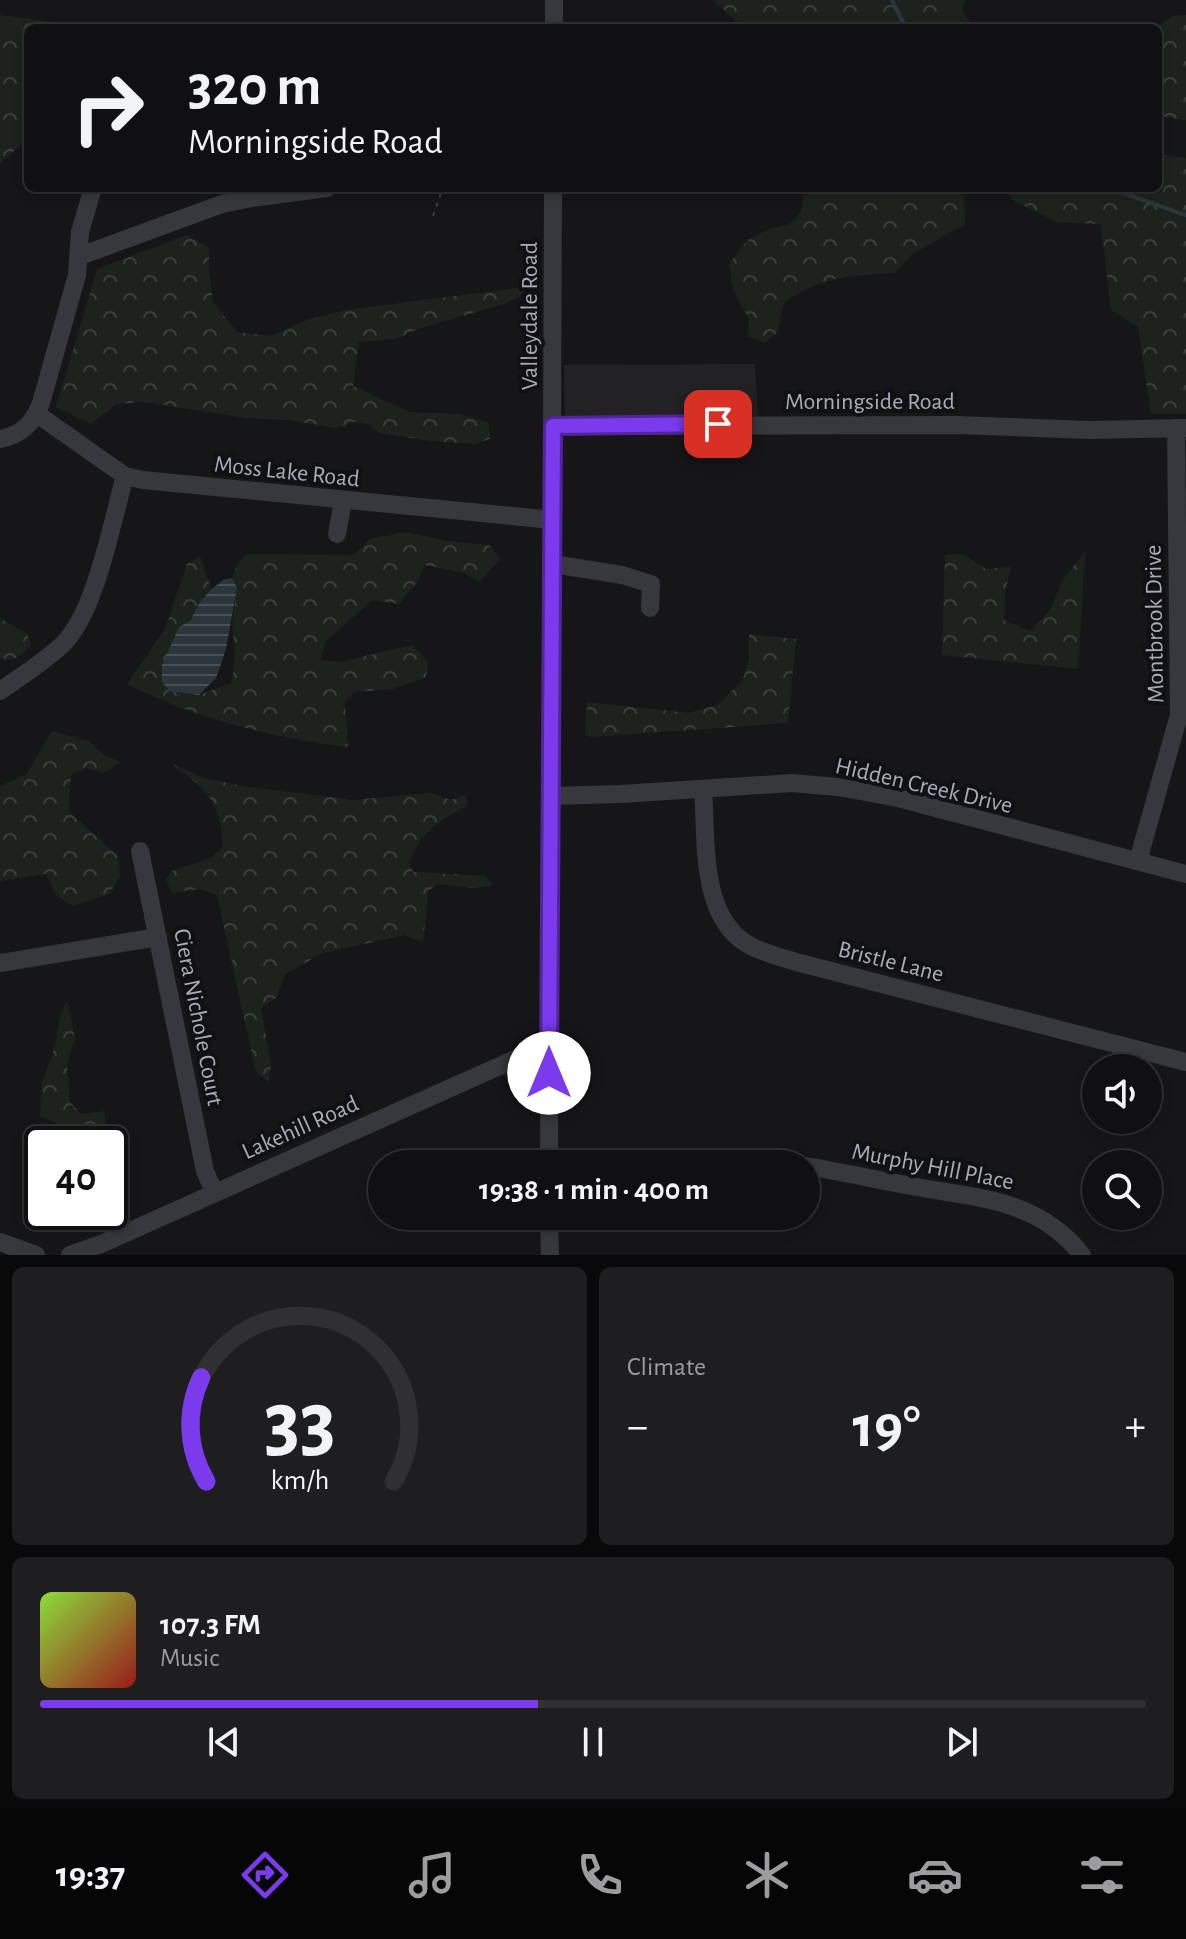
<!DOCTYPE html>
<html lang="en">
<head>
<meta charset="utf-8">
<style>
	:root { --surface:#101012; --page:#1e1e20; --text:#f1f3f6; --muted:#9c9d9f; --line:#303032; --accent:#7c3aed }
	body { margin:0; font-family:"Alegreya Sans",sans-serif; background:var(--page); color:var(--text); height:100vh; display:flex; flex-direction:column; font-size:30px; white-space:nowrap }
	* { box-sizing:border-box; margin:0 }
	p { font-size:26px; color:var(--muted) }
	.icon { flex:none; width:44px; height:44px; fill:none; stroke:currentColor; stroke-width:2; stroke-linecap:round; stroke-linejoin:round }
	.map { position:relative; height:1255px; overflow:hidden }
	.panel { display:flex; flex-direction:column; gap:12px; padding:12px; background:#09090a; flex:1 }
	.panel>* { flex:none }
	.hud { position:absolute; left:24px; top:24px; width:1138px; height:168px; border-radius:12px; box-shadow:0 4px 12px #0003,0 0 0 2px var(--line); background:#101012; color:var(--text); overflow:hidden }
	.fabs { position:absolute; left:1082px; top:1054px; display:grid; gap:16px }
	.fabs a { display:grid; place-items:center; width:80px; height:80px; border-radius:50%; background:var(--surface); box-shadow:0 4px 12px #0003,0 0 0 2px var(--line); font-size:40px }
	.speed { position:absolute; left:24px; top:1126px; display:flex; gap:16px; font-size:40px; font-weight:700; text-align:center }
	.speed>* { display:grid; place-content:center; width:104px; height:104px; border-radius:50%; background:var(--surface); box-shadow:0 4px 12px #0003,0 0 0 2px var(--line); line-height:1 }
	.speed .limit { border:4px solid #111; border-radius:12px; background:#fff; color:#111 }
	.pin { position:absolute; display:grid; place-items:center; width:68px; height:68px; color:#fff; margin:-34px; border-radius:16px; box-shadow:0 4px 12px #0006 }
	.me { position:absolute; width:88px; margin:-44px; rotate:0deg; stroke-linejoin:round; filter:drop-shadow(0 0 6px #0008) }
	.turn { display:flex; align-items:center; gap:28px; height:168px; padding:0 32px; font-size:36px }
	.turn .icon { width:104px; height:104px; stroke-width:2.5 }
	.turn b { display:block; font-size:56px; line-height:68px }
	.big { font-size:60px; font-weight:700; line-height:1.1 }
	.panel .tile { flex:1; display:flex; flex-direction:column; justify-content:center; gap:12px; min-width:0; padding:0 28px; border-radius:12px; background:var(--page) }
	.panel .dial { align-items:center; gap:0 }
	.dial svg { height:208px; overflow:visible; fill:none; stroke:var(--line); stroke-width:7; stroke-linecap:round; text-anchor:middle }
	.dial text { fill:var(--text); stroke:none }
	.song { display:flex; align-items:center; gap:24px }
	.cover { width:96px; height:96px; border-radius:12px; background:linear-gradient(135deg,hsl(90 70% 55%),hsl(0 70% 35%)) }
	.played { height:8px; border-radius:4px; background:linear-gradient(90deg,var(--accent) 45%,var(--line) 45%) }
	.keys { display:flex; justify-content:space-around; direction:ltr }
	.heat { display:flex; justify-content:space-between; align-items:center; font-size:44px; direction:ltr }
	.panel .tiles { flex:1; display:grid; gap:12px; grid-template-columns:1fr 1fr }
	.tile:last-child { grid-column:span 2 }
	.trip { position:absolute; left:368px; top:1150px; width:452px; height:80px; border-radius:40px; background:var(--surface); box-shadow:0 4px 12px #0003,0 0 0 2px var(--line); font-weight:700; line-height:80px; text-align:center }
	.menu { display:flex; height:128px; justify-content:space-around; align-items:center; background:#060607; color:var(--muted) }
	.menu .icon { width:56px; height:56px }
	.menu .on { color:var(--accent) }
	.menu b { font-size:36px; color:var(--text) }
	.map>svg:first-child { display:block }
</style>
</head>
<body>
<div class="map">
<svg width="1186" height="1255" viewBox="0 0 1186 1255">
	<defs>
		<pattern id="forest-crowns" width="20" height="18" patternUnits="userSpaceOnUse" patternTransform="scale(2)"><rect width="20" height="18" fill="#1c231d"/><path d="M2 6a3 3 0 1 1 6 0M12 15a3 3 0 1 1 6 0" fill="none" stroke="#3a403c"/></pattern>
		<pattern id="water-rules" width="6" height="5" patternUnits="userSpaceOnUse" patternTransform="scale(2)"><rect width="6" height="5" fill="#2c353c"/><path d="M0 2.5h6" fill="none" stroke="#485056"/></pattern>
	</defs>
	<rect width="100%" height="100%" fill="#161618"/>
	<!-- built -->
	<polygon fill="#222225" points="755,364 758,418 565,416 564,365"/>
	<!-- forest -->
	<g fill="url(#forest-crowns)">
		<polygon points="713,0 965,0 962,12 975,28 744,28"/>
		<polygon points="0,15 101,28 28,28 28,138 0,164"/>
		<polygon points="1186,15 1186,120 1158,116 1158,28 1155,28 1173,16"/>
		<polygon points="1158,154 1186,158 1186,414 1151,414 1138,327 1111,310 1101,224 1057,222 1014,201 1002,188 1158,188"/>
		<path d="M804,188H964L965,224L912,254L895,273C850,276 822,275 784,303L777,333L764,343L748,336L749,320L733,289L729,264C735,257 742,245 750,239C780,218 803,238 804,188Z"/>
		<polygon points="187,235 209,248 209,271 213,302 237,332 271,336 310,319 345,310 526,287 520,296 504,304 421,328 396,339 359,342 353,386 409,412 460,414 489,423 490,439 474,444 432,441 379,433 369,424 354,422 338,428 287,420 247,418 143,402 117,404 90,424 56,407 97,269"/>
		<path d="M405,532L447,541L489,545L500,559L479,582L465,573L424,565L419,580L399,604L372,600L325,642L321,660L340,662L412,645L428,662L426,677L393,689L354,692L345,702L348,747C274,738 193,718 127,684L165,629L187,564L200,557L212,590L186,624L199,695L231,683C238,657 232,642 233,617C234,602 239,592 232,578L238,564L247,554L354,555L370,539Z"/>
		<polygon points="1085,552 1078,669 942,655 945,555 962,554 986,569 1011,567 1005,592 1004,620 1030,631 1050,610 1064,578"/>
		<path d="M0,618L27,634L31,644C22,657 15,661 0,659Z"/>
		<polygon points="749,634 796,639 788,723 592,737 585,735 587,702 689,713 717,705 742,681 749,660"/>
		<polygon points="52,731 89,741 105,756 121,762 103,773 87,768 71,775 69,798 71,814 118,856 120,877 109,894 73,906 56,895 46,874 0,881 0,786 27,774"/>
		<path d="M172,764L204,778L242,786L353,800L431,793L451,800L466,795L467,806C438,821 423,831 409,862L413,872L486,876L493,885L475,888L438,884L428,891L423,943L405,935L323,953L285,974L276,998L261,1008L271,1064L269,1082L256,1072L217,895L200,889L172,893L166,880L172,871L213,857L223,846C221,800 206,790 172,764Z"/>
		<polygon points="67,1001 75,1038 67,1064 70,1102 81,1114 104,1111 107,1130 106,1144 52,1144 56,1123 40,1116 42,1083 54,1049 61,1013"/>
	</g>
	<!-- water -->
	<polygon fill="url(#water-rules)" points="232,578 237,588 226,649 216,678 199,695 170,691 162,682 162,665 179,627 190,621 200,602 212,589 223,580"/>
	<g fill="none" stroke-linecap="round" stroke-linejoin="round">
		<!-- stream -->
		<g stroke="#2c353c" stroke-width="4">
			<polyline points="892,0 906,28"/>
			<polyline points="1109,188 1186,215"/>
		</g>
		<!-- path -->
		<polyline stroke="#3d3f44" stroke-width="2" stroke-dasharray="4 6" stroke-linecap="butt" points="433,216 441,193 441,188"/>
		<!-- minor -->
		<g stroke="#37383d" stroke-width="18">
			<polyline points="554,28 554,0"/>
			<polyline points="80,256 222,204 252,198 327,188"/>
			<polyline points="37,414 125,476 143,480 553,520"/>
			<polyline points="553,426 956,425 1090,430 1186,428"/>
			<path d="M0,439C22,435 33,423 41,403L77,275L80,232L93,188"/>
			<polyline points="337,534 343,501"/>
			<polyline points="553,564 622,575 651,584 650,608"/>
			<path d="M0,691C21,676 46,661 64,643C96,610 112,522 125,476"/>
			<path d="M703,790C707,839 699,917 749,945C763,953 780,957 796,962L1186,1062"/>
			<polyline points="551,796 621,794 792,783 838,787 898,798 1186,874"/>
			<polyline points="140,851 205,1171 214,1192"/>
			<polyline points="1138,861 1179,715 1176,428"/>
			<polyline points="0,963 158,937"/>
			<polyline points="549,1164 553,188"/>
			<path d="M806,1166C847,1173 887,1182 928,1189C988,1199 1041,1203 1082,1255"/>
			<polyline points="549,1216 550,1255"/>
			<polyline points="0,1242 36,1255"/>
			<polyline points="70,1255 101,1244 549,1044"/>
		</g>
	</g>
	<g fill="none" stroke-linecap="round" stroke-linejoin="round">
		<!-- route casing -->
		<g stroke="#51269a" stroke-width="20">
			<polyline id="route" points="549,1073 553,426 718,424"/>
		</g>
		<!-- route -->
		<use href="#route" stroke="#7c3aed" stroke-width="14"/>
	</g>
	<g text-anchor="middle" stroke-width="8" stroke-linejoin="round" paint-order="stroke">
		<!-- street labels -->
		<g font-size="24" fill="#a8adb8" stroke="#111113">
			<text transform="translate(529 316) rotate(-90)" y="8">Valleydale Road</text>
			<text x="870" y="409">Morningside Road</text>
			<text transform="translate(287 471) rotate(6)" y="8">Moss Lake Road</text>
			<text transform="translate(1154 624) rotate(-91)" y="8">Montbrook Drive</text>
			<text transform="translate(924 785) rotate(13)" y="8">Hidden Creek Drive</text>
			<text transform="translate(891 961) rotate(14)" y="8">Bristle Lane</text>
			<text transform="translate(199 1017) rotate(79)" y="8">Ciera Nichole Court</text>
			<text transform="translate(300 1127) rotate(-24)" y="8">Lakehill Road</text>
			<text transform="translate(933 1166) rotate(11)" y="8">Murphy Hill Place</text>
		</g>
	</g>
</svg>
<div class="fabs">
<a><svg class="icon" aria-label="sound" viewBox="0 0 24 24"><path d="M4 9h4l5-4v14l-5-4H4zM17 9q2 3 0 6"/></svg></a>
<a><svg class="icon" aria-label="search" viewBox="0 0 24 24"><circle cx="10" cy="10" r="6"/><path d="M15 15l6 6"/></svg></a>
</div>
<div class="speed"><div class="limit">40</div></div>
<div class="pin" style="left:718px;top:424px;background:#d93025"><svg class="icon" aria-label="arrive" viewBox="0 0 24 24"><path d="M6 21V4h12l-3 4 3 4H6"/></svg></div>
<svg class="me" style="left:549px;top:1073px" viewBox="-20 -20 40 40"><circle r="19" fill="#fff"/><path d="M0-13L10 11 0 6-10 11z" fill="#7c3aed"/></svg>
<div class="trip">19:38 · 1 min · 400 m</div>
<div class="hud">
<div class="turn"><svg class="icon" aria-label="right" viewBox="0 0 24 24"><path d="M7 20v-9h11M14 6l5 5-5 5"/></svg><div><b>320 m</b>Morningside Road</div></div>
</div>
</div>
<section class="panel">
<div class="tiles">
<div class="tile dial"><svg viewBox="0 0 100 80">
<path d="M14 69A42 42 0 1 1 86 69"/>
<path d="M14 69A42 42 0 0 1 12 29" stroke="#7c3aed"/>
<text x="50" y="56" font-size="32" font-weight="700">33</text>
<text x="50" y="72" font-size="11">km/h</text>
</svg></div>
<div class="tile"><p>Climate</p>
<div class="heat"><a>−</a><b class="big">19°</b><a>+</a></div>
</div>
<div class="tile">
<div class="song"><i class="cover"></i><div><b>107.3 FM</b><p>Music</p></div></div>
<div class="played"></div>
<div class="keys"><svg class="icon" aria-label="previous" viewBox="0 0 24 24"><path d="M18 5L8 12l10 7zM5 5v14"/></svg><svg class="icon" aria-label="pause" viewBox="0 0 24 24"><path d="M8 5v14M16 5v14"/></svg><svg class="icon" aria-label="next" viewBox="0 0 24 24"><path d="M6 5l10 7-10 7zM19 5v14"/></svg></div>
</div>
</div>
</section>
<nav class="menu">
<b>19:37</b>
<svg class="icon on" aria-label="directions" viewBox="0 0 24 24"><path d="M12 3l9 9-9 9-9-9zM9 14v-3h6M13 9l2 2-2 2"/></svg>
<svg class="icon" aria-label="music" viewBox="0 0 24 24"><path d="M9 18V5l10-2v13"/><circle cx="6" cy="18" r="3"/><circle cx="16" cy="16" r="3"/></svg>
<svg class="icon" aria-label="phone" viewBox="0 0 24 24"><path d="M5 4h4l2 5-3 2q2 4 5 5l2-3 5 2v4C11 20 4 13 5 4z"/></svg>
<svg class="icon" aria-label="climate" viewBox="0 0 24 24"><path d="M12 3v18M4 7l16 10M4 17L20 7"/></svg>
<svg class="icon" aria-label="car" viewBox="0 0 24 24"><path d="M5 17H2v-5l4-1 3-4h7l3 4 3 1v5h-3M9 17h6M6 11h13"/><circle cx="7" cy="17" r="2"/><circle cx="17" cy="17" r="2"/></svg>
<svg class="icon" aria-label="filters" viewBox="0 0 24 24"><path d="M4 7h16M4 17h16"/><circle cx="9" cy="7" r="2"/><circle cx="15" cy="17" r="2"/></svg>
</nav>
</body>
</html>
